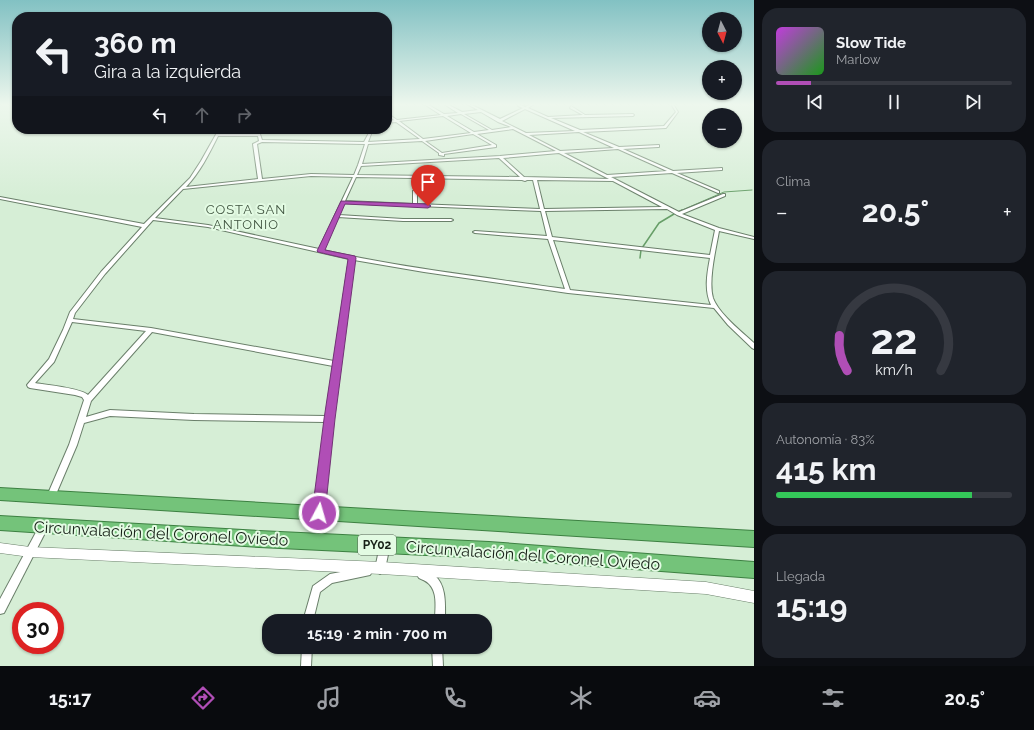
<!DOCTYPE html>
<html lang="es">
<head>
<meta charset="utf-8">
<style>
	:root { --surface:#171b24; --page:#20242c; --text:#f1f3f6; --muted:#9ea1a6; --line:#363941; --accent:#b04eb6 }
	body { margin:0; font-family:Raleway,sans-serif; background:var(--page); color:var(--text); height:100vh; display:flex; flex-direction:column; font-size:15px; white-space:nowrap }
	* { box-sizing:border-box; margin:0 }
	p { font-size:13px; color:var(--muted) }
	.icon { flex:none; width:22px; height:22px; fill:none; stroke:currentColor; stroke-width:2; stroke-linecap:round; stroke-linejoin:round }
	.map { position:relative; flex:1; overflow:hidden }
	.details { display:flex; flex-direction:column; gap:8px; padding:8px; background:#0d0f14; width:280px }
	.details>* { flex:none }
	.hud { position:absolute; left:12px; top:12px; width:380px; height:122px; border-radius:16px; box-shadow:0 1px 3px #0004; background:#171b24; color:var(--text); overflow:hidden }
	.needle { width:26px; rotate:174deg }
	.buttons { position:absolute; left:702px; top:12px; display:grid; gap:8px }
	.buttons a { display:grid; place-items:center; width:40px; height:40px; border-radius:50%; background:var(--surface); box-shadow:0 1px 3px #0004; font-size:20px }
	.speed { position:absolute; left:12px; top:602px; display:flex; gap:8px; font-size:20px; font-weight:700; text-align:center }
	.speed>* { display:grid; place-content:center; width:52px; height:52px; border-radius:50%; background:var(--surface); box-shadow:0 1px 3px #0004; line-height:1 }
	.speed .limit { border:6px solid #d22; background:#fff; color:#111 }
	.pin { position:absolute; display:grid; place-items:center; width:34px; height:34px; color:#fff; margin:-41px -17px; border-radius:50% 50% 50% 0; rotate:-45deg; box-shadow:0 0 4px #0007 }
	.pin .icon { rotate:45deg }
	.me { position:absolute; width:44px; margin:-22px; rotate:6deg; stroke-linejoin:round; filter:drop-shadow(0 0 3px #0008) }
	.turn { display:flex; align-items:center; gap:14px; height:84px; padding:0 16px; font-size:18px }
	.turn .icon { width:52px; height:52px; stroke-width:2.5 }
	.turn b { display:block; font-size:28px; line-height:34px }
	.lanes { display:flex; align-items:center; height:38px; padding:0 16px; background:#0003; justify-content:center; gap:20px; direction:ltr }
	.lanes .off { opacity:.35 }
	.big { font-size:30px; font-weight:700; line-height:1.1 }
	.details .widget { flex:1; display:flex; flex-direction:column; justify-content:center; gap:6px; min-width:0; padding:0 14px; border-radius:16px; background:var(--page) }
	.details .dial { align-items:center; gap:0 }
	.dial svg { height:104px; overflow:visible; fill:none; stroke:var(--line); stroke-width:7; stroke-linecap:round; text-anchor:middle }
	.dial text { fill:var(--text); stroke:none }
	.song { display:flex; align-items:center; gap:12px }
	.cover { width:48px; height:48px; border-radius:6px; background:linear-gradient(135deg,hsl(290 70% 55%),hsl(120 70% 35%)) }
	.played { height:4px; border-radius:2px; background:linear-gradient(90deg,var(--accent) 15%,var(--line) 15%) }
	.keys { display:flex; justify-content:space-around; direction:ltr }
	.heat { display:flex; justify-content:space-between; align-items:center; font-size:22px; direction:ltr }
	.charge { height:6px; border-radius:3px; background:linear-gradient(90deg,#34c759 83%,var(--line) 0) }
	.trip { position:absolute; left:262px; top:614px; width:230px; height:40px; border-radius:16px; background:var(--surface); box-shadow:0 1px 3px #0004; font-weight:700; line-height:40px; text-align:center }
	.menu { display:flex; height:64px; justify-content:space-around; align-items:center; background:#090b0e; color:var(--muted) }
	.menu .icon { width:28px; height:28px }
	.menu .selected { color:var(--accent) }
	.menu b { font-size:18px; color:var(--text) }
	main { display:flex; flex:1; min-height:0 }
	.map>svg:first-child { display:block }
</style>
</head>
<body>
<main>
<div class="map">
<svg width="754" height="666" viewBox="0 0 754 666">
	<rect width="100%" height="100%" fill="#d6eed6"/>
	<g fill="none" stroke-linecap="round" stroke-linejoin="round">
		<!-- stream-far1 -->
		<polyline stroke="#679e68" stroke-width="1" points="680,211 724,192 752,190"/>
		<!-- stream -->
		<g stroke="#679e68" stroke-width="1.5">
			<polyline points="678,212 682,210"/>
			<polyline points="642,248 659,223 674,214"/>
			<polyline points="640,258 641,250"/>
		</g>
		<!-- minor casing -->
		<g stroke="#6a7f6a" stroke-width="2">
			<g id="minor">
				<polygon points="387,104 392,104 387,105"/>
				<path d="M424,104H427L444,114L458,113L444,104H447L462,112L478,110L467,104H470L500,119L523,108L518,106L519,104L525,107L531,104H534L528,108L548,117L583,115L570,108L571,106L585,115L633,114L634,115L633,116L551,118L580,130L664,126L676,112L671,104H673L678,112L666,128L583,132L619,147L659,145V147H658L623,149L673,171L722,168V170H721L677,173L719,191V193H718L672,173L611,177L679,212L723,194H725V196L682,214L719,228L754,237V239L719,231C716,249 708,280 713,298C719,314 741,331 754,343V349L752,348L728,325L714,308L568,293L424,272L354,260L333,419L323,513L322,516L319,517L316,516L315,513L325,422L194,420L110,416L84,423L77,445L54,499L51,500L48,499L47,496L69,445L84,400L82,397L75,395L30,388L28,387L27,385L49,359L63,330L70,312L101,272L142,227L0,199V197L144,224L190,178L201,161L219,129H221L219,134H260L262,140L364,142L371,129H373L368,142L420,139L396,122L387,123V121L394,120L387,115V113L397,120L441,115ZM525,109L575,131L526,133L502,121ZM481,112L498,122L511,127L492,130L464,114ZM461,114L489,130L474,132L447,116ZM443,116L471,133L423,139L399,121ZM513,129L556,151L500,156L362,164L368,144L422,141L439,153V155L444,156V154L496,147V145L477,134ZM579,132L614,148L560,151L529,135ZM473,134L492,145L442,153L425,141ZM218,136H258L259,141L253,144L258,179L186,187C200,172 209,154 218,136ZM262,142L365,144L358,165L354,175L311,174L262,179L257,144ZM618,149L667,171L607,175L564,153ZM559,153L609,179L524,177L503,158ZM499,158L520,177L357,175L361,166ZM311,176L353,177L319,249L208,225L155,218L183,189ZM356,177L522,180L525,181L527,180H533L540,209L417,204V191L415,190L413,191V204L345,201ZM537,180L613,181L662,207L544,209ZM344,203L541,211L547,236L475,231L473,232L475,233L548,239L565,289C484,277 402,268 323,250L338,217L403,221H451L453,220L451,219H403L339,215ZM667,209L677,215L715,230L710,255L552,237L545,211ZM153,220L208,227L349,259L334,361L151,328L73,319L75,313L105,274ZM553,240L710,258C707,274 704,290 711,305L570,290ZM72,322L146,331L88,395C81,388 47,385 35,383L54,362ZM152,332L333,366L326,416L194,414L110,410L86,417L91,401Z"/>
				<polygon points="44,522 47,523 48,526 47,529 4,613 0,614 0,599 41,523"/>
				<polygon points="385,540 388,542 390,545 385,569 383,572 380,574 377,572 375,569 380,545 382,542"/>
				<polygon points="367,567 370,569 372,572 370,575 332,583 320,592 313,621 303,621 313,586 330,574"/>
				<path d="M422,570C426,572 430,573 434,575C447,585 445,606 445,621H435C435,610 438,594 430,585C427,581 423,580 419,578L417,575L419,572Z"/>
				<polygon points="302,647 312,647 311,666 301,666"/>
				<polygon points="432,647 442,647 443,666 433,666"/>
			</g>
		</g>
		<!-- tertiary casing -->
		<g stroke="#6a7f6a" stroke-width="1">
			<polygon id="tertiary" points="0,543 30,547 381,562 706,582 754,591 754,603 706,594 381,574 30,557 0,553"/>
		</g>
		<!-- trunk casing -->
		<g stroke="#3d8042" stroke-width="2">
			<g id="trunk">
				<polygon points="0,488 754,531 754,547 0,500"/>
				<polygon points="0,516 259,531 489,542 754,562 754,578 489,558 259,547 0,530"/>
			</g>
		</g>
		<!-- minor -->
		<use href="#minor" fill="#fff" fill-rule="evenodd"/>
		<!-- tertiary -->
		<use href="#tertiary" fill="#fff" fill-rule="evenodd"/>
		<!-- trunk -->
		<use href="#trunk" fill="#74c37a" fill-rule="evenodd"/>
	</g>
	<!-- sky -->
	<linearGradient id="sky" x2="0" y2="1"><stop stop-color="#82c1c3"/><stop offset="0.53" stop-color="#edf7ed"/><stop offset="1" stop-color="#edf7ed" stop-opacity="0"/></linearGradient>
	<rect width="754" height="197" fill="url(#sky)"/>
	<!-- route -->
	<polygon fill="#b04eb6" stroke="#723376" points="341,201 428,204 431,206 428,208 345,204 325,250 355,256 356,258 335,419 325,513 323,517 319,519 314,517 312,513 324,419 348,259 318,252 317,251"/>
	<g text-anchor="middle" stroke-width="4" stroke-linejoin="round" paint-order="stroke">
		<!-- shield labels -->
		<rect fill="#e3fbe3" stroke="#546254" stroke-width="1" x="358" y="535" width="38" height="20" rx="3"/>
		<g font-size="12" font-weight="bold" fill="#172017">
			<text x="377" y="549">PY02</text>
		</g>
		<!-- far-quarter labels -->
		<g font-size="13" letter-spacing="1" fill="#415541" stroke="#e3fbe3">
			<text x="246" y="214">COSTA SAN<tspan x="246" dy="15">ANTONIO</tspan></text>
		</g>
		<!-- near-street labels -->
		<g font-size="16" fill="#172017" stroke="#e3fbe3">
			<text transform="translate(161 533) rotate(3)" y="6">Circunvalación del Coronel Oviedo</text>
			<text transform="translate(533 555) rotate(4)" y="6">Circunvalación del Coronel Oviedo</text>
		</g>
	</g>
</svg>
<div class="buttons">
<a><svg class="needle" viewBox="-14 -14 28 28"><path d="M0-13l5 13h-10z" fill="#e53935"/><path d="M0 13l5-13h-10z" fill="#9ea1a6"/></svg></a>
<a>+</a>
<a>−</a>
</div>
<div class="speed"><div class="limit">30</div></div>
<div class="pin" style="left:428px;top:206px;background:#d93025"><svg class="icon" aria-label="arrive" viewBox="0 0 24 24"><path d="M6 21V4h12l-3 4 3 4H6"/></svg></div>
<svg class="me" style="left:319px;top:513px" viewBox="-20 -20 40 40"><circle r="17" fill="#b04eb6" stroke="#fff" stroke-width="3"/><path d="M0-11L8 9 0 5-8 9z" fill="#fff"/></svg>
<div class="trip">15:19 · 2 min · 700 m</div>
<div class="hud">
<div class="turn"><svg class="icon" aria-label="left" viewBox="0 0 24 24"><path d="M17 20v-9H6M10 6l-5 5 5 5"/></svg><div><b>360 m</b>Gira a la izquierda</div></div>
<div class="lanes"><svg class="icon" aria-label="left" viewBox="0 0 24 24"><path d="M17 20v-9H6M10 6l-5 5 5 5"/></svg><svg class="icon off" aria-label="ahead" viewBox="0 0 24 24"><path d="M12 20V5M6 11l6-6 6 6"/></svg><svg class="icon off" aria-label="right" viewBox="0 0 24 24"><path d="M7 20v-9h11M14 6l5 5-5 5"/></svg></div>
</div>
</div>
<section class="details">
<div class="widget">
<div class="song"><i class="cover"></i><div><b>Slow Tide</b><p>Marlow</p></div></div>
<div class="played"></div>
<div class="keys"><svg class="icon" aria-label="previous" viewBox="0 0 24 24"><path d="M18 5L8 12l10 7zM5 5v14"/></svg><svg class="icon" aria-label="pause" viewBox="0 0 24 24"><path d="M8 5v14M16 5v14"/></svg><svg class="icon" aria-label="next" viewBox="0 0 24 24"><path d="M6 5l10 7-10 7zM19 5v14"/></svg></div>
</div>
<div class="widget"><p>Clima</p>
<div class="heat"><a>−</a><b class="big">20.5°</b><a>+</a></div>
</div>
<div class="widget dial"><svg viewBox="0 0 100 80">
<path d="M14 69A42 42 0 1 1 86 69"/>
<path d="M14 69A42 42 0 0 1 8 42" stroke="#b04eb6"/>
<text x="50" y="56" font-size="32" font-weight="700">22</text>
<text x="50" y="72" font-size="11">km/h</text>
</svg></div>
<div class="widget"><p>Autonomía · 83%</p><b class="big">415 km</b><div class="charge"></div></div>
<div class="widget"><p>Llegada</p><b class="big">15:19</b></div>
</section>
</main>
<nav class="menu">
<b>15:17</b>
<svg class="icon selected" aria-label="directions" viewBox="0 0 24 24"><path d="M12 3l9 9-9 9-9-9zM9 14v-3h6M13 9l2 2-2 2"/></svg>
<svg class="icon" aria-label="music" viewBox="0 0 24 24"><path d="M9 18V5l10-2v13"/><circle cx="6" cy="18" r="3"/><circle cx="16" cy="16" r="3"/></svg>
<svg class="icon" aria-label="phone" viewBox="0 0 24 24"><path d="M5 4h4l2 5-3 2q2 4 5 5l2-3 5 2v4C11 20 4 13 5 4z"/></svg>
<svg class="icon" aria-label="climate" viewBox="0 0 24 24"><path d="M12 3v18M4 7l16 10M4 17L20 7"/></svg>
<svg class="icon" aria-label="car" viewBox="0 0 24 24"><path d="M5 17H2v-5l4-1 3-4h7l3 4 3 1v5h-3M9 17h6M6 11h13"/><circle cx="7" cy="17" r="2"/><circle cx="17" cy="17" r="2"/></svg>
<svg class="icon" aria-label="filters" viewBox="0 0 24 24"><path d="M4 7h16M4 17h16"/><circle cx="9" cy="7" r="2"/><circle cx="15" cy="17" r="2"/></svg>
<b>20.5°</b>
</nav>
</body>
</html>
